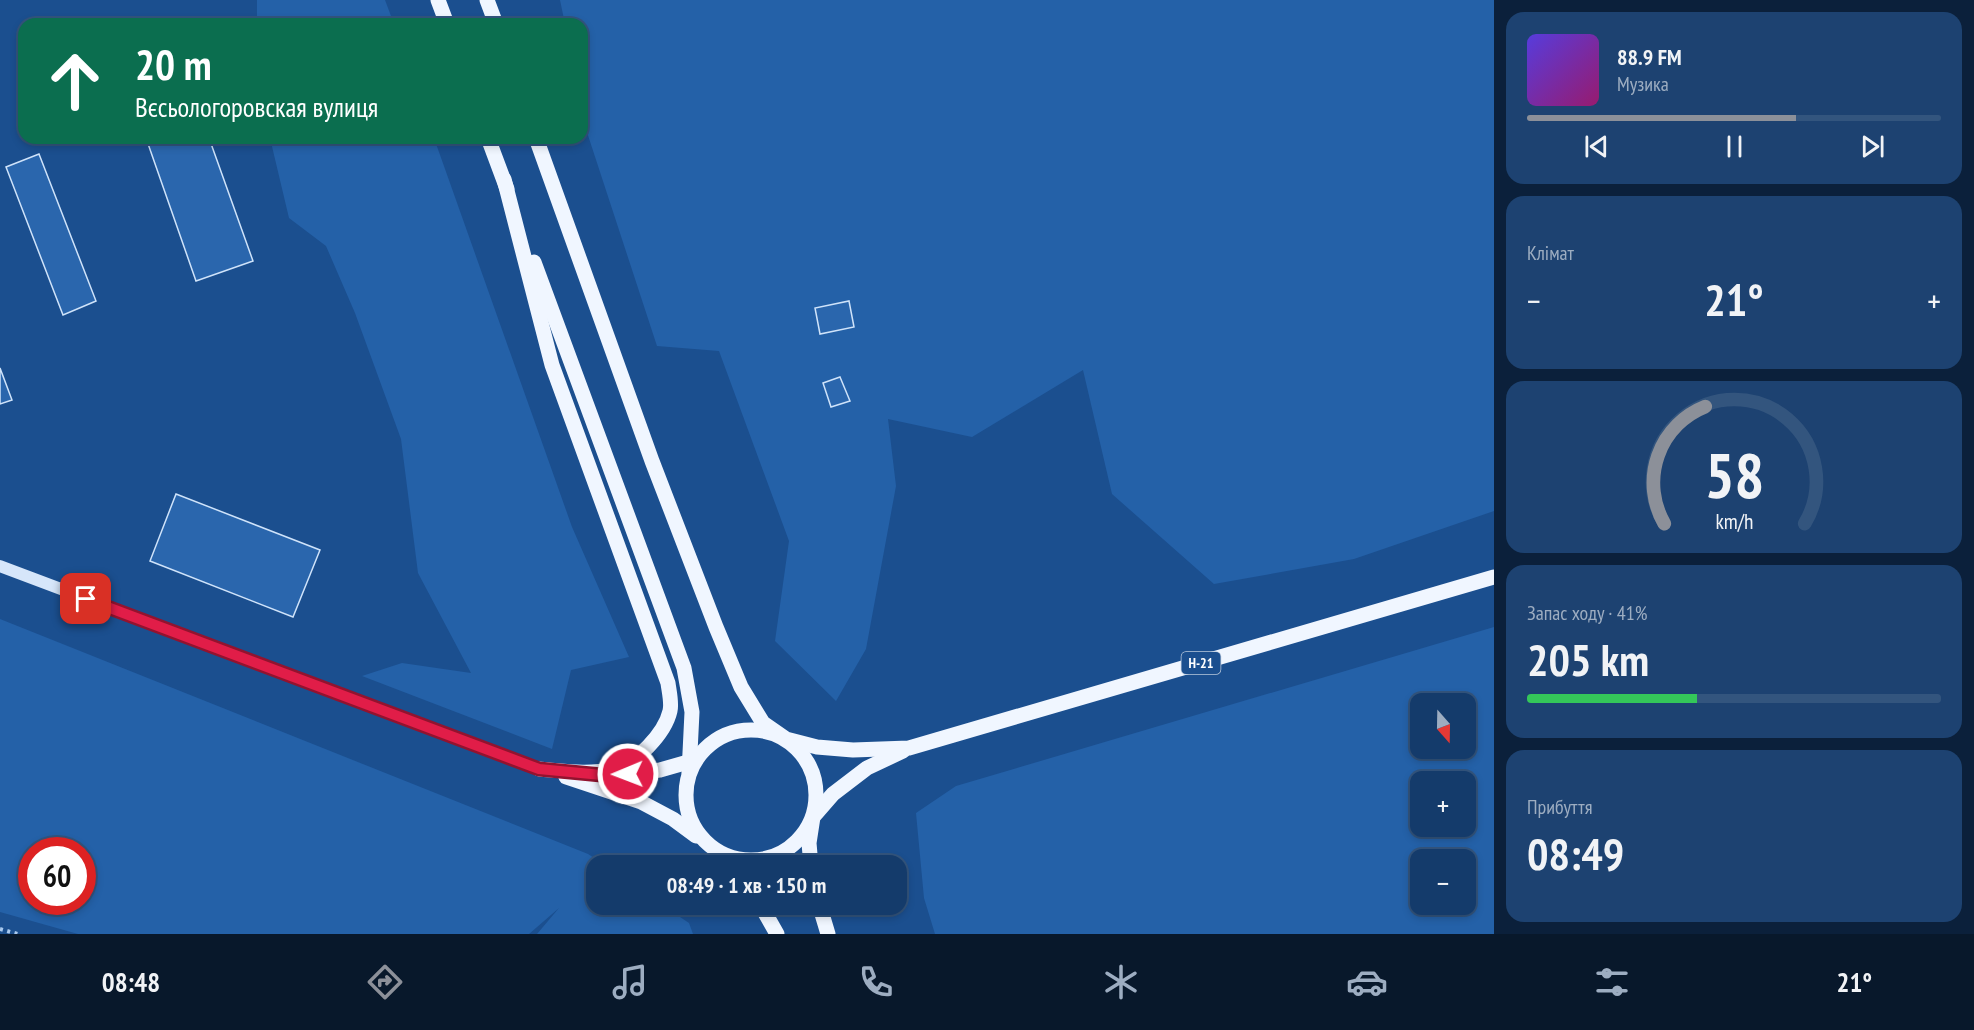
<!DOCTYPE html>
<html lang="uk">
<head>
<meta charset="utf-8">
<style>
	:root { --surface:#143b6b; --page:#1d4271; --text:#f1f3f6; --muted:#9dadc1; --line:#33557e; --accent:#8c9099 }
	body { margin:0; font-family:"PT Sans Narrow",sans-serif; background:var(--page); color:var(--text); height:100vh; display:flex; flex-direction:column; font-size:22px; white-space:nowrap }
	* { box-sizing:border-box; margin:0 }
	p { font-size:20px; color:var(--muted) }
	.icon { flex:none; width:33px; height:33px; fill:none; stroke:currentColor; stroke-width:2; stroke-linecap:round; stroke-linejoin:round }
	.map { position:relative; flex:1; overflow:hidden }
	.details { display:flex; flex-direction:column; gap:12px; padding:12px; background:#0b203b; width:480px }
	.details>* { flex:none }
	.guide { position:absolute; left:18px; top:18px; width:570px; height:126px; border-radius:18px; box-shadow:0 3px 9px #0003,0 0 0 2px var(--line); background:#0b6e4f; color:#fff; overflow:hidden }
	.needle { width:39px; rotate:160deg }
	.fabs { position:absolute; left:1410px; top:693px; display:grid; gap:12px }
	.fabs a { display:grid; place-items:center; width:66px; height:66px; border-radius:12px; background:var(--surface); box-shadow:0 3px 9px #0003,0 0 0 2px var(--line); font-size:30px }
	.speed { position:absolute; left:18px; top:837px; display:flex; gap:12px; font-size:30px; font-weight:700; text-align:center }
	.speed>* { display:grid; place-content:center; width:78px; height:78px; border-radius:50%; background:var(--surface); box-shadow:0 3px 9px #0003,0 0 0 2px var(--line); line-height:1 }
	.speed .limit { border:9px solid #d22; background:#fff; color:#111 }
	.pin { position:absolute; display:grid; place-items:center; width:51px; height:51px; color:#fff; margin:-26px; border-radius:12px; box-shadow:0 3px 9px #0006 }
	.me { position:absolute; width:66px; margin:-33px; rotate:269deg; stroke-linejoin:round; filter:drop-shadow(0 0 4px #0008) }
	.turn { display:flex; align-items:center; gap:21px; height:126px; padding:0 18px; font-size:27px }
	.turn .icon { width:78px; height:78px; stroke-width:2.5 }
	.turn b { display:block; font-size:42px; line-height:51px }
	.big { font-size:45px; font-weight:800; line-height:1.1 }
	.details .tile { flex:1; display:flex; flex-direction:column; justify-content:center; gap:9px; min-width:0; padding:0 21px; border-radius:18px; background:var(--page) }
	.details .dial { align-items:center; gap:0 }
	.dial svg { height:156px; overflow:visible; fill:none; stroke:var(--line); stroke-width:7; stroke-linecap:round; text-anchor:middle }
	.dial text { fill:var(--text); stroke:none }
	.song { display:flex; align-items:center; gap:18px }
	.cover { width:72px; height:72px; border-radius:9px; background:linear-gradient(135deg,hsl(250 70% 55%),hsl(320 70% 35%)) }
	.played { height:6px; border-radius:3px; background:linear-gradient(90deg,var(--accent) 65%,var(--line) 65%) }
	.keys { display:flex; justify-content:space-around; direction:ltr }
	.heat { display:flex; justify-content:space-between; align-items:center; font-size:33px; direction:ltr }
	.charge { height:9px; border-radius:4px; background:linear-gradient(90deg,#34c759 41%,var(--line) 0) }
	.trip { position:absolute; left:586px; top:855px; width:321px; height:60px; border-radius:18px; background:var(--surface); box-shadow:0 3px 9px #0003,0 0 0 2px var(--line); font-weight:800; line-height:60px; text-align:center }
	.dock { display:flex; height:96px; justify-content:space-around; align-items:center; background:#08182b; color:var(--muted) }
	.dock .icon { width:42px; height:42px }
	.dock .on { color:var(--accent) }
	.dock b { font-size:27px; color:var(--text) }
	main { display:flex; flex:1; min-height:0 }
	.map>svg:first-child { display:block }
</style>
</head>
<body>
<main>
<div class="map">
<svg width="1494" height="934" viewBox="0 0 1494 934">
	<rect width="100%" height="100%" fill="#1b4f8f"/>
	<!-- green -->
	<g fill="#2461a8" fill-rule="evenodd">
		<polygon points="257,0 385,0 394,24 257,24"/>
		<polygon points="560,0 1494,0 1494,511 1354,559 1214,584 1112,494 1083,370 972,437 888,419 896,486 866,649 836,701 775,641 789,541 719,351 657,346 582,117 582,24 565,24"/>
		<polygon points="270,138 434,138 572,527 629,657 571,670 552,749 362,676 402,663 471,673 418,573 401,439 355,313 326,246 289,218"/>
		<path d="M0,619L588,854L605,865L597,866V904L662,905L689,923L693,934H537L559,908L529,934H78L0,912ZM82,850V902H32V850Z"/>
		<path d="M1494,627V934H935L924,898L916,813L956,786ZM1420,704H1466V748H1420ZM1420,782H1466V826H1420ZM1420,860H1466V904H1420Z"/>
	</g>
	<!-- building -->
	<g fill="#2a66ad" stroke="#cfe3fa" stroke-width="1.5">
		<polygon points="146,138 209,138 253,261 196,281"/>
		<polygon points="39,154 96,301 63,315 6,167"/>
		<polygon points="849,301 854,327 820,334 815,308"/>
		<polygon points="0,368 12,400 0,404"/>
		<polygon points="840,377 850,401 831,407 823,383"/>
		<polygon points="176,494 320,550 293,617 150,561"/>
		<polygon points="891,857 894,866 869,866"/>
	</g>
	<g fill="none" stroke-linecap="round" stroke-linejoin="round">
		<!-- path -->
		<polyline stroke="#a9c9ee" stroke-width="4" stroke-dasharray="3 4.5" stroke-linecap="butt" points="0,929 18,934"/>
		<!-- secondary -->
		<polyline stroke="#d6e6fa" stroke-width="12" points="0,566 539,769"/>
		<!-- primary -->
		<g stroke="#f0f6ff" stroke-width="15">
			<polyline points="438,0 447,24"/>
			<polyline points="487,0 496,24"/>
			<polyline points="488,138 507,189"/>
			<polyline points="536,138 652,461 716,627 741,687 763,723 786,739 817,747 853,750 909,748 1494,577"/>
			<path d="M504,179L552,365L668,683C669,691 672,703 670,711C665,733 636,764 614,769C589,775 564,771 539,769"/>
			<polyline points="534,262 684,668 692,712 689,773"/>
			<circle cx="751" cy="795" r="65"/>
			<polyline points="610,776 660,770 695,760"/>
			<polyline points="566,777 641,802 673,819 696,836"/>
			<polyline points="811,866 809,843 813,817 833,794 867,768 903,751"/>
			<polyline points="760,904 777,934"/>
			<polyline points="819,904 828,934"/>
		</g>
	</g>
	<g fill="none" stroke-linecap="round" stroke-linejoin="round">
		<!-- route casing -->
		<g stroke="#92132f" stroke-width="15">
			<polyline id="route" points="86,599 539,769 612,776 628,774"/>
		</g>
		<!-- route -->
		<use href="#route" stroke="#e11d48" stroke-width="10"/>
	</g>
	<g text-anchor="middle" stroke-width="6" stroke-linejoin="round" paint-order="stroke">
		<!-- shield labels -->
		<rect fill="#1b4f8f" stroke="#bbcadd" stroke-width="1.5" x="1181.5" y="652" width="39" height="22" rx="4.5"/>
		<g font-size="14" font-weight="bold" fill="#fff">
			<text x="1201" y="668">Н-21</text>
		</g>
	</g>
</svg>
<div class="fabs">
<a><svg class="needle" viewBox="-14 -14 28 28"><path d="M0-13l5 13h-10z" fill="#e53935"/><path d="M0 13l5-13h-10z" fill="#9dadc1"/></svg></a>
<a>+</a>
<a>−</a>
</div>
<div class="speed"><div class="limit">60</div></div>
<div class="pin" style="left:86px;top:599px;background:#d93025"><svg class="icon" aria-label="arrive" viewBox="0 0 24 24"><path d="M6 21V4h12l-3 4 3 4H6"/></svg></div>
<svg class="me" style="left:628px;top:774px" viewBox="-20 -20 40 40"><circle r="17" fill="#e11d48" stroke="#fff" stroke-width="3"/><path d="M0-11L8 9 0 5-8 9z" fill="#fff"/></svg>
<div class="trip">08:49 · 1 хв · 150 m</div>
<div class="guide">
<div class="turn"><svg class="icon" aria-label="ahead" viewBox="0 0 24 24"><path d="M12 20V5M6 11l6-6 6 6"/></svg><div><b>20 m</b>Вєсьологоровская вулиця</div></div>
</div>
</div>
<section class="details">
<div class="tile">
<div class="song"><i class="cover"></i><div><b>88.9 FM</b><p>Музика</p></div></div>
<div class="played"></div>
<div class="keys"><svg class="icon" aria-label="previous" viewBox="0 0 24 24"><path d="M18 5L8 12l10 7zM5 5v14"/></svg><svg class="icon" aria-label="pause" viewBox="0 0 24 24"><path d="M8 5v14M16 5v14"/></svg><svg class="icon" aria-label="next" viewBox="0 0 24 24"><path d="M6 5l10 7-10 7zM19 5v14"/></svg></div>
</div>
<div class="tile"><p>Клімат</p>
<div class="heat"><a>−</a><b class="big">21°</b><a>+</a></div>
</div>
<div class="tile dial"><svg viewBox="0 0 100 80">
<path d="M14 69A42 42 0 1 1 86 69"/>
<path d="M14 69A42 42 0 0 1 35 9" stroke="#8c9099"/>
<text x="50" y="56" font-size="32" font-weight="700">58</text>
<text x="50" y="72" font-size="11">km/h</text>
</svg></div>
<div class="tile"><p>Запас ходу · 41%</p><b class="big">205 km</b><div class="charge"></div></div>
<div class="tile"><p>Прибуття</p><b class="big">08:49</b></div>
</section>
</main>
<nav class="dock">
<b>08:48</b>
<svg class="icon on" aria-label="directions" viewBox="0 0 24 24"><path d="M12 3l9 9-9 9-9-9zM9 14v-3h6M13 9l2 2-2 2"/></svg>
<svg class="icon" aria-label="music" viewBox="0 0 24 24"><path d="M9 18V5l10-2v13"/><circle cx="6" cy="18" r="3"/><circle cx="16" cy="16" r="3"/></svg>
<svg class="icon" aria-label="phone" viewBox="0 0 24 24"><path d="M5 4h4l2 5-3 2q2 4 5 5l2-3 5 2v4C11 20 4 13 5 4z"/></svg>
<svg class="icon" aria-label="climate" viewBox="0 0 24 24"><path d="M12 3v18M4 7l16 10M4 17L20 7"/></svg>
<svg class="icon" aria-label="car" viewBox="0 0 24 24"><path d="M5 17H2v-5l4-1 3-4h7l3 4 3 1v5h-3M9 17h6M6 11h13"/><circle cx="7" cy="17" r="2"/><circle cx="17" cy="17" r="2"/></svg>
<svg class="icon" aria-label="filters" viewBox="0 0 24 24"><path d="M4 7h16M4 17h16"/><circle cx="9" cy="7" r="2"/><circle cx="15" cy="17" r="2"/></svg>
<b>21°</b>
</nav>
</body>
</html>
